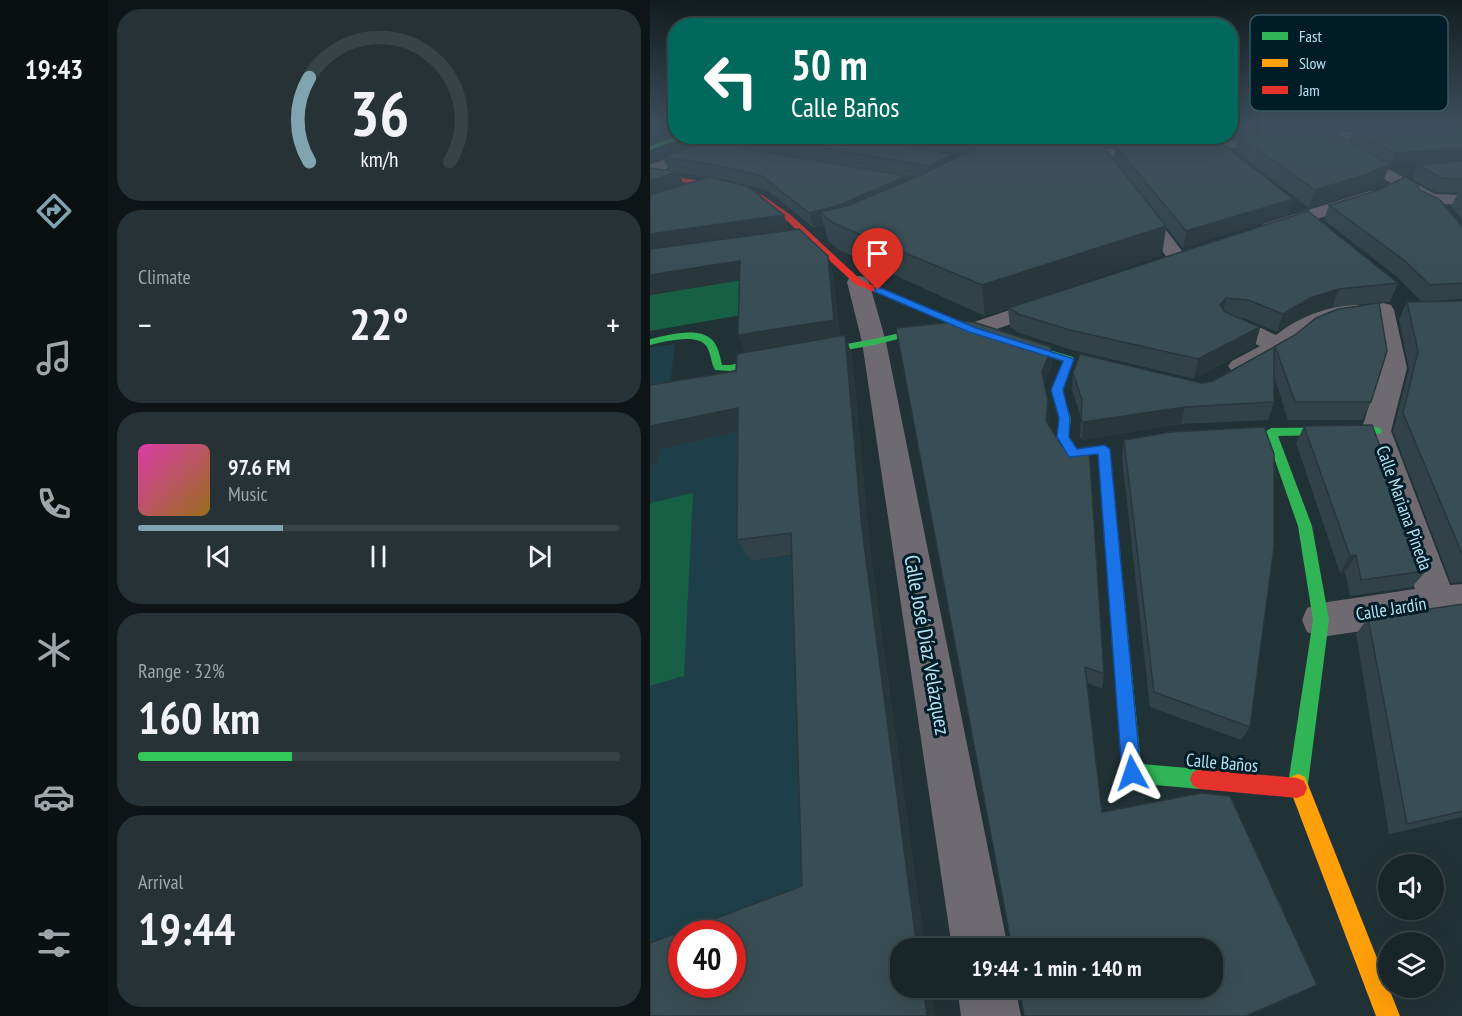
<!DOCTYPE html>
<html lang="en">
<head>
<meta charset="utf-8">
<style>
	:root { --surface:#192629; --page:#263235; --text:#f1f3f6; --muted:#9fa5a8; --line:#374346; --accent:#81a4b1 }
	body { margin:0; font-family:"PT Sans Narrow",sans-serif; background:var(--page); color:var(--text); height:100vh; display:flex; flex-direction:column; font-size:22px; white-space:nowrap }
	* { box-sizing:border-box; margin:0 }
	p { font-size:20px; color:var(--muted) }
	.icon { flex:none; width:33px; height:33px; fill:none; stroke:currentColor; stroke-width:2; stroke-linecap:round; stroke-linejoin:round }
	.map { position:relative; flex:1; overflow:hidden }
	.drawer { display:flex; flex-direction:column; gap:9px; padding:9px; background:#0e1517; width:542px }
	.drawer>* { flex:none }
	.top-card { position:absolute; left:18px; top:18px; width:570px; height:126px; border-radius:24px; box-shadow:0 6px 24px #0002,0 0 0 2px var(--line); background:#00695c; color:#fff; overflow:hidden }
	.tools { position:absolute; left:728px; top:854px; display:grid; gap:12px }
	.tools a { display:grid; place-items:center; width:66px; height:66px; border-radius:50%; background:var(--surface); box-shadow:0 6px 24px #0002,0 0 0 2px var(--line); font-size:30px }
	.speed { position:absolute; left:18px; top:920px; display:flex; gap:12px; font-size:30px; font-weight:700; text-align:center }
	.speed>* { display:grid; place-content:center; width:78px; height:78px; border-radius:50%; background:var(--surface); box-shadow:0 6px 24px #0002,0 0 0 2px var(--line); line-height:1 }
	.speed .limit { border:9px solid #d22; background:#fff; color:#111 }
	.pin { position:absolute; display:grid; place-items:center; width:51px; height:51px; color:#fff; margin:-62px -26px; border-radius:50% 50% 50% 0; rotate:-45deg; box-shadow:0 0 6px #0007 }
	.pin .icon { rotate:45deg }
	.me { position:absolute; width:66px; margin:-33px; rotate:355deg; stroke-linejoin:round; filter:drop-shadow(0 0 4px #0008) }
	.turn { display:flex; align-items:center; gap:21px; height:126px; padding:0 24px; font-size:27px }
	.turn .icon { width:78px; height:78px; stroke-width:2.5 }
	.turn b { display:block; font-size:42px; line-height:51px }
	.big { font-size:45px; font-weight:800; line-height:1.1 }
	.drawer .tile { flex:1; display:flex; flex-direction:column; justify-content:center; gap:9px; min-width:0; padding:0 21px; border-radius:24px; background:var(--page) }
	.drawer .dial { align-items:center; gap:0 }
	.dial svg { height:156px; overflow:visible; fill:none; stroke:var(--line); stroke-width:7; stroke-linecap:round; text-anchor:middle }
	.dial text { fill:var(--text); stroke:none }
	.song { display:flex; align-items:center; gap:18px }
	.cover { width:72px; height:72px; border-radius:9px; background:linear-gradient(135deg,hsl(320 70% 55%),hsl(40 70% 35%)) }
	.played { height:6px; border-radius:3px; background:linear-gradient(90deg,var(--accent) 30%,var(--line) 30%) }
	.keys { display:flex; justify-content:space-around; direction:ltr }
	.heat { display:flex; justify-content:space-between; align-items:center; font-size:33px; direction:ltr }
	.charge { height:9px; border-radius:4px; background:linear-gradient(90deg,#34c759 32%,var(--line) 0) }
	.trip { position:absolute; left:240px; top:938px; width:333px; height:60px; border-radius:24px; background:var(--surface); box-shadow:0 6px 24px #0002,0 0 0 2px var(--line); font-weight:800; line-height:60px; text-align:center }
	main { display:flex; flex:1; min-height:0 }
	.menu { display:flex; flex-direction:column; width:108px; justify-content:space-around; align-items:center; background:#0a0f10; color:var(--muted) }
	.menu .icon { width:42px; height:42px }
	.menu .current { color:var(--accent) }
	.menu b { font-size:27px; color:var(--text) }
	.map>svg:first-child { display:block }
</style>
</head>
<body>
<main>
<nav class="menu">
<b>19:43</b>
<svg class="icon current" aria-label="directions" viewBox="0 0 24 24"><path d="M12 3l9 9-9 9-9-9zM9 14v-3h6M13 9l2 2-2 2"/></svg>
<svg class="icon" aria-label="music" viewBox="0 0 24 24"><path d="M9 18V5l10-2v13"/><circle cx="6" cy="18" r="3"/><circle cx="16" cy="16" r="3"/></svg>
<svg class="icon" aria-label="phone" viewBox="0 0 24 24"><path d="M5 4h4l2 5-3 2q2 4 5 5l2-3 5 2v4C11 20 4 13 5 4z"/></svg>
<svg class="icon" aria-label="climate" viewBox="0 0 24 24"><path d="M12 3v18M4 7l16 10M4 17L20 7"/></svg>
<svg class="icon" aria-label="car" viewBox="0 0 24 24"><path d="M5 17H2v-5l4-1 3-4h7l3 4 3 1v5h-3M9 17h6M6 11h13"/><circle cx="7" cy="17" r="2"/><circle cx="17" cy="17" r="2"/></svg>
<svg class="icon" aria-label="filters" viewBox="0 0 24 24"><path d="M4 7h16M4 17h16"/><circle cx="9" cy="7" r="2"/><circle cx="15" cy="17" r="2"/></svg>
</nav>
<section class="drawer">
<div class="tile dial"><svg viewBox="0 0 100 80">
<path d="M14 69A42 42 0 1 1 86 69"/>
<path d="M14 69A42 42 0 0 1 14 26" stroke="#81a4b1"/>
<text x="50" y="56" font-size="32" font-weight="700">36</text>
<text x="50" y="72" font-size="11">km/h</text>
</svg></div>
<div class="tile"><p>Climate</p>
<div class="heat"><a>−</a><b class="big">22°</b><a>+</a></div>
</div>
<div class="tile">
<div class="song"><i class="cover"></i><div><b>97.6 FM</b><p>Music</p></div></div>
<div class="played"></div>
<div class="keys"><svg class="icon" aria-label="previous" viewBox="0 0 24 24"><path d="M18 5L8 12l10 7zM5 5v14"/></svg><svg class="icon" aria-label="pause" viewBox="0 0 24 24"><path d="M8 5v14M16 5v14"/></svg><svg class="icon" aria-label="next" viewBox="0 0 24 24"><path d="M6 5l10 7-10 7zM19 5v14"/></svg></div>
</div>
<div class="tile"><p>Range · 32%</p><b class="big">160 km</b><div class="charge"></div></div>
<div class="tile"><p>Arrival</p><b class="big">19:44</b></div>
</section>
<div class="map">
<svg width="813" height="1016" viewBox="0 0 813 1016">
	<rect width="100%" height="100%" fill="#213237"/>
	<!-- built -->
	<polygon fill="#1e3f49" points="25,344 19,393 98,378 101,561 152,554 168,895 32,933 0,999 0,686 34,676 0,503 0,348"/>
	<!-- green -->
	<g fill="#176045">
		<polygon points="97,279 97,314 0,331 0,295"/>
		<polygon points="43,493 34,676 0,686 0,503"/>
	</g>
	<g fill="none" stroke-linecap="round" stroke-linejoin="round">
		<!-- street -->
		<g fill="#6f6971" fill-rule="evenodd">
			<polygon points="813,124 813,132 415,160 408,156 415,152"/>
			<polygon points="79,136 100,136 0,175 0,165"/>
			<polygon points="304,136 343,136 370,141 372,144 365,148 311,140"/>
			<polygon points="698,148 785,194 813,195 813,205 775,203 693,155 691,152 693,149"/>
			<polygon points="720,191 726,192 728,196 726,200 620,234 613,232 611,228 613,224"/>
			<polygon points="488,200 494,201 535,255 538,259 535,263 521,263 479,205 482,201"/>
			<polygon points="208,276 216,277 219,282 236,342 358,948 302,948 212,342 197,282 200,277"/>
			<polygon points="401,296 409,298 412,303 409,308 323,337 315,335 311,330 315,325"/>
			<polygon points="733,303 741,305 744,310 757,368 741,431 800,585 813,584 813,616 671,637 657,632 652,620 657,608 671,603 765,589 711,431 731,368 722,310 725,305"/>
			<path d="M706,304L714,306L717,311L714,316C700,319 686,320 673,326C647,338 612,379 582,371L578,366L582,361L610,346L572,329L568,324L572,319C590,315 610,328 626,335C650,316 676,307 706,304Z"/>
			<polygon points="307,987 365,987 371,1016 311,1016"/>
		</g>
		<!-- fast -->
		<g fill="#30b455" fill-rule="evenodd">
			<polygon points="28,136 37,136 0,150 0,146"/>
			<path d="M259,300L312,323L224,345L80,371L65,370C61,363 61,354 57,347C49,332 13,342 0,345V339C18,335 51,325 64,342C69,349 70,357 72,365H80L224,339L297,322L256,305L254,303Z"/>
			<polygon points="359,338 423,357 424,359 412,390 421,418 419,437 426,449 454,445 460,449 491,764 550,769 557,772 560,779 557,786 550,789 482,783 475,780 472,773 448,454 419,457 407,437 409,418 402,390 413,361 355,343 355,339"/>
			<polygon points="726,427 730,428 732,431 730,434 628,436 662,526 679,620 658,784 655,791 648,794 641,791 638,784 663,620 648,526 615,432 621,428"/>
		</g>
		<!-- slow -->
		<polygon fill="#ff9f0a" fill-rule="evenodd" points="648,774 655,777 750,1016 726,1016 638,784 641,777"/>
		<!-- jam -->
		<g fill="#e5322d" fill-rule="evenodd">
			<polygon points="0,173 65,183 112,195 142,216 211,280 264,303 256,305 205,284 136,220 108,197 65,187 0,177"/>
			<polygon points="550,769 647,778 654,781 657,788 654,795 647,798 550,789 543,786 540,779 543,772"/>
		</g>
	</g>
	<!-- wall -->
	<g fill="#314348" fill-rule="evenodd">
		<path d="M580,124H789L683,131L699,141L703,130L791,124L740,167L739,166L733,181L710,192L659,208L585,151L588,137L566,139L643,199L638,215L533,248L516,227L512,255L335,316L191,251L178,241L174,225L164,228L117,190L66,178L134,215L139,230L183,274L190,336L195,335L202,355L220,550L275,948L152,886L141,555L101,561L87,540L88,431L10,449L7,464L0,466V385L86,371L96,352L88,335L89,280L19,171L13,157L257,176L258,181L266,177L84,146L81,136H185L304,158L312,155L192,136H346V143L357,142L356,136H580ZM671,127L675,129H665L666,128ZM465,146L464,159L497,202L453,147ZM28,172L58,177L34,185Z"/>
		<polygon points="813,161 813,220 801,207 808,193 785,192 762,179 768,165"/>
		<polygon points="770,190 813,228 813,299 772,302 747,277 674,220 679,205"/>
		<polygon points="748,283 740,302 682,307 653,317 627,332 594,318 590,318 610,327 605,346 544,379 419,349 366,332 365,330 360,327 358,308"/>
		<polygon points="813,301 813,582 801,583 743,431 759,369 749,319 757,302"/>
		<polygon points="313,321 402,364 394,383 398,401 398,424 454,674 452,689 437,683 362,948"/>
		<polygon points="625,346 721,402 712,420 638,420 624,376 624,402 618,420 531,424 432,440 430,436 431,417 422,390 423,373 552,383 563,381 624,350"/>
		<polygon points="654,426 776,571 762,587 700,596 695,572 690,573 646,443"/>
		<polygon points="474,440 600,727 591,740 500,707 472,458"/>
		<polygon points="813,604 813,817 739,834 706,634 718,618"/>
	</g>
	<!-- shaded-wall -->
	<g fill="#28373b">
		<polygon points="604,124 671,124 671,127 666,128 663,132 588,135 588,137 466,146 465,145 465,146 360,153 359,141 418,136 580,136 580,126"/>
		<polygon points="342,136 346,136 346,148 326,157 324,144"/>
		<polygon points="813,148 813,160 740,167 745,153"/>
		<polygon points="303,154 305,167 282,180 280,166"/>
		<polygon points="740,164 733,181 710,192 659,208 665,190"/>
		<polygon points="28,172 35,188 0,200 0,181"/>
		<polygon points="257,176 259,190 170,212 174,225 164,228 159,213"/>
		<polygon points="643,199 638,215 533,248 536,231"/>
		<polygon points="134,215 140,232 0,253 0,234"/>
		<polygon points="516,226 512,255 335,316 332,285"/>
		<polygon points="178,256 183,274 190,339 97,355 88,335"/>
		<polygon points="90,261 97,279 0,295 0,275"/>
		<polygon points="689,289 682,307 653,317 627,332 633,314 660,298"/>
		<polygon points="576,298 572,317 570,305"/>
		<polygon points="610,327 605,346 544,379 548,359"/>
		<polygon points="195,335 202,355 220,550 275,948 267,948 212,529"/>
		<polygon points="402,347 402,364 392,389 392,372"/>
		<polygon points="398,401 399,418 396,438 396,421"/>
		<polygon points="535,407 531,424 432,440 433,422"/>
		<polygon points="88,408 99,429 10,449 7,464 0,466 0,426"/>
		<polygon points="706,555 695,572 690,573 700,556"/>
		<polygon points="273,987 281,987 286,1016 277,1016"/>
	</g>
	<!-- building -->
	<g fill="#394e54" stroke="#28373b" stroke-width="1.5" fill-rule="evenodd">
		<polygon points="580,124 604,124 580,126"/>
		<polygon points="791,124 813,124 813,148 745,153 703,130"/>
		<polygon points="679,128 706,146 740,164 717,174 665,190 588,135"/>
		<polygon points="100,136 185,136 303,154 280,166"/>
		<polygon points="275,136 342,136 324,144"/>
		<polygon points="357,136 366,137 418,136 359,141"/>
		<polygon points="445,136 516,226 332,285 183,223 170,212 200,205 268,176 334,144"/>
		<polygon points="565,138 643,199 536,231 465,145"/>
		<polygon points="57,142 257,176 187,206 159,213 112,176 60,164 13,157"/>
		<polygon points="813,161 813,179 791,178 768,165"/>
		<polygon points="0,168 28,172 0,181"/>
		<polygon points="59,177 97,186 134,215 0,234 0,195"/>
		<polygon points="755,177 766,183 770,190 789,199 813,228 813,283 780,285 755,261 679,205 729,190"/>
		<polygon points="658,211 748,283 689,289 660,298 633,314 598,300 576,298 570,305 575,312 610,327 548,359 420,330 365,313 368,313 358,308"/>
		<polygon points="149,229 178,256 184,320 88,335 90,261 0,275 0,249"/>
		<polygon points="813,301 813,556 753,413 768,351 757,302"/>
		<polygon points="729,303 737,351 721,402 645,402 625,346 645,335 666,318 688,309"/>
		<polygon points="313,321 323,322 402,347 392,372 398,401 396,421 412,446 424,449 439,446 454,674 435,667 452,812 551,793 580,796 667,985 596,1016 374,1016 369,987 562,987 562,948 362,948 246,328"/>
		<path d="M195,335L212,529L267,948H250V987H273L277,1016H0V943L152,886L141,533L87,540L88,408L0,426V385L86,371L87,354ZM32,933H82V984H32Z"/>
		<polygon points="624,347 624,402 535,407 433,422 431,419 432,400 423,373 430,354 552,383 563,381"/>
		<polygon points="722,425 776,571 711,580 706,555 700,556 654,426"/>
		<polygon points="614,427 624,454 624,547 600,727 504,692 474,440 520,432"/>
		<polygon points="813,604 813,811 757,824 718,618"/>
	</g>
	<!-- sky -->
	<linearGradient id="sky" x2="0" y2="1"><stop stop-color="#121c1e"/><stop offset="0.47" stop-color="#3d4f5e"/><stop offset="1" stop-color="#3d4f5e" stop-opacity="0"/></linearGradient>
	<rect width="813" height="266" fill="url(#sky)"/>
	<!-- route -->
	<polygon fill="#1a73e8" stroke="#114b97" stroke-width="1.5" points="225,288 231,288 326,328 424,359 413,390 420,418 419,437 427,449 454,445 460,449 491,773 489,779 482,782 475,779 472,773 448,454 419,457 407,437 409,418 401,390 413,361 319,332 225,292"/>
	<g text-anchor="middle" stroke-width="6" stroke-linejoin="round" paint-order="stroke">
		<!-- street labels -->
		<g font-size="18" fill="#b5e2f2" stroke="#001d27">
			<text transform="translate(754 508) rotate(70)" y="6">Calle Mariana Pineda</text>
			<text transform="translate(741 609) rotate(-9)" y="6">Calle Jardín</text>
			<text transform="translate(572 763) rotate(5)" y="6">Calle Baños</text>
		</g>
		<!-- near-street labels -->
		<g font-size="21" fill="#b5e2f2" stroke="#001d27">
			<text transform="translate(277 645) rotate(80)" y="7">Calle José Díaz Velázquez</text>
		</g>
	</g>
	<!-- legend -->
	<rect x="600" y="15" width="198" height="96" rx="9" fill="#001d27" stroke="#365864" stroke-width="1.5"/>
	<rect x="612" y="32" width="26" height="8" fill="#30b455"/>
	<rect x="612" y="59" width="26" height="8" fill="#ff9f0a"/>
	<rect x="612" y="86" width="26" height="8" fill="#e5322d"/>
	<g font-size="16" fill="#b5e2f2">
		<text x="649" y="42">Fast</text>
		<text x="649" y="69">Slow</text>
		<text x="649" y="96">Jam</text>
	</g>
</svg>
<div class="tools">
<a><svg class="icon" aria-label="sound" viewBox="0 0 24 24"><path d="M4 9h4l5-4v14l-5-4H4zM17 9q2 3 0 6"/></svg></a>
<a><svg class="icon" aria-label="layers" viewBox="0 0 24 24"><path d="M12 4l9 5-9 5-9-5zM3 14l9 5 9-5"/></svg></a>
</div>
<div class="speed"><div class="limit">40</div></div>
<div class="pin" style="left:228px;top:290px;background:#d93025"><svg class="icon" aria-label="arrive" viewBox="0 0 24 24"><path d="M6 21V4h12l-3 4 3 4H6"/></svg></div>
<svg class="me" style="left:482px;top:773px" viewBox="-20 -20 40 40"><path d="M0-17L14 15 0 8-14 15z" fill="#1a73e8" stroke="#fff" stroke-width="4"/></svg>
<div class="trip">19:44 · 1 min · 140 m</div>
<div class="top-card">
<div class="turn"><svg class="icon" aria-label="left" viewBox="0 0 24 24"><path d="M17 20v-9H6M10 6l-5 5 5 5"/></svg><div><b>50 m</b>Calle Baños</div></div>
</div>
</div>
</main>
</body>
</html>
